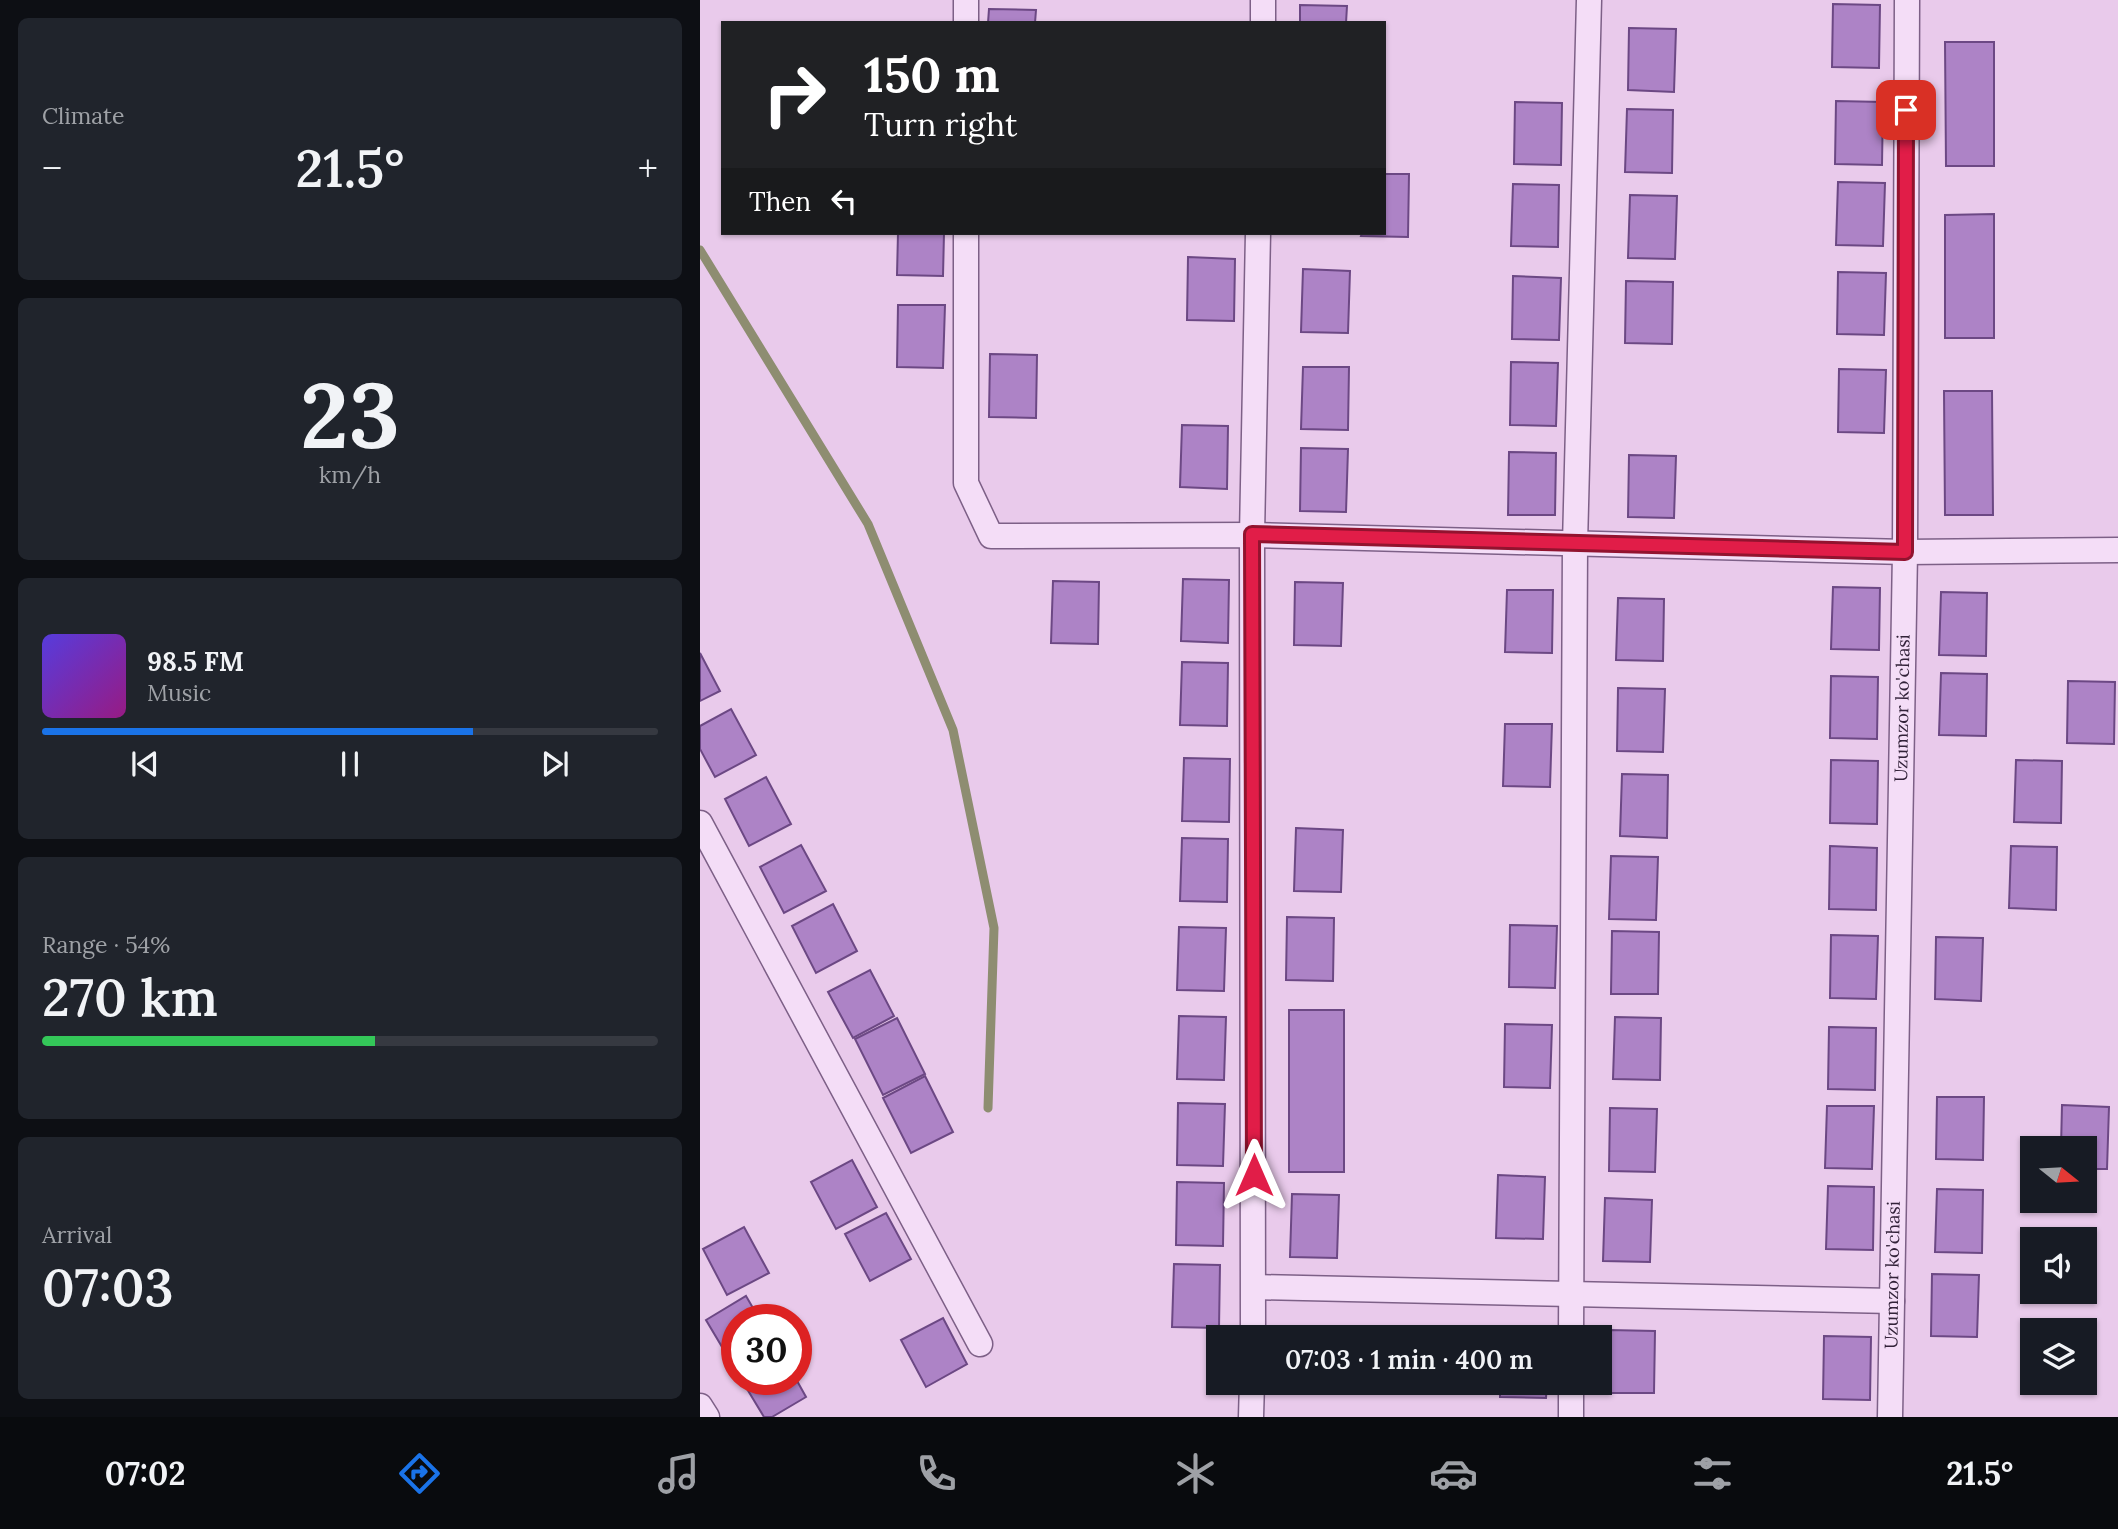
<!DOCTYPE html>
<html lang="en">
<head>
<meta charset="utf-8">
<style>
	:root { --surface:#171b24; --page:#20242c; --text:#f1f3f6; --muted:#9ea1a6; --line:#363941; --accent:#1a73e8 }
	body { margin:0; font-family:Lora,serif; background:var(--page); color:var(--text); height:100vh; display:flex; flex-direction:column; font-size:26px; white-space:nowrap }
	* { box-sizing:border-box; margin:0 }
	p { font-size:23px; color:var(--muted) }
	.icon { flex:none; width:38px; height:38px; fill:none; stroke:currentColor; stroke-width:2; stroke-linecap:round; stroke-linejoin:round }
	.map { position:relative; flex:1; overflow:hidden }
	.side { display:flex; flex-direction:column; gap:18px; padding:18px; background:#0d0f14; width:700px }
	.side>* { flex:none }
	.top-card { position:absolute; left:21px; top:21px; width:665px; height:214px; border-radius:0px; box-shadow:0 2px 5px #0004; background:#202124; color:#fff; overflow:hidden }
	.needle { width:46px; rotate:108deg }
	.fabs { position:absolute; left:1320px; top:1136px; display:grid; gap:14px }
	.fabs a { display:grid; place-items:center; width:77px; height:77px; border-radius:0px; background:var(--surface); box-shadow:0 2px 5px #0004; font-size:35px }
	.speed { position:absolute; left:21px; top:1304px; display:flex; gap:14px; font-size:35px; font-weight:700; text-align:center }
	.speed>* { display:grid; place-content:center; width:91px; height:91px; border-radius:50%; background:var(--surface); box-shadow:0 2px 5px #0004; line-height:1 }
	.speed .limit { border:10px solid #d22; background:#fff; color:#111 }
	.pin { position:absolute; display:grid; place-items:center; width:60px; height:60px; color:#fff; margin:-30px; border-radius:14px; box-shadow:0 4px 10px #0006 }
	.me { position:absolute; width:77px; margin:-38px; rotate:0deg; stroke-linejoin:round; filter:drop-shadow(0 0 5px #0008) }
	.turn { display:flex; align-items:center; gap:24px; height:147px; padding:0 28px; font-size:32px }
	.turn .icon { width:91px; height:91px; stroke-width:2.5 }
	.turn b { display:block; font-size:49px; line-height:60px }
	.then { display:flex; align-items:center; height:66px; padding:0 28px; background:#0003; gap:14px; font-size:26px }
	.big { font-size:52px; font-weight:600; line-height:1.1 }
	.side .tile { flex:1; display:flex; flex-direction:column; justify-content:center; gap:10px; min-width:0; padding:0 24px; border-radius:10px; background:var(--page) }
	.side .dial { align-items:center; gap:0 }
	.dial b { font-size:91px; line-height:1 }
	.song { display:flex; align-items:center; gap:21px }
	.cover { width:84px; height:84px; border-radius:10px; background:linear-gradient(135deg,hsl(250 70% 55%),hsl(310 70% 35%)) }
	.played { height:7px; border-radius:4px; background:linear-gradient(90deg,var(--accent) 70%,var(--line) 70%) }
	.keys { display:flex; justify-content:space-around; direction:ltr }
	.heat { display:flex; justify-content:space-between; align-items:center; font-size:38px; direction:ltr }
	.charge { height:10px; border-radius:5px; background:linear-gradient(90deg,#34c759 54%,var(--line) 0) }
	.trip { position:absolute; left:506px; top:1325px; width:406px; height:70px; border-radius:0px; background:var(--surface); box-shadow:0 2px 5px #0004; font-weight:600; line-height:70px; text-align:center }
	.tabs { display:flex; height:112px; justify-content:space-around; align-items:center; background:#090b0e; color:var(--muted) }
	.tabs .icon { width:49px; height:49px }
	.tabs .selected { color:var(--accent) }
	.tabs b { font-size:32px; color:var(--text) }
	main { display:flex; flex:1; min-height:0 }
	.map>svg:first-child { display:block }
</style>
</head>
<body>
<main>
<section class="side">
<div class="tile"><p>Climate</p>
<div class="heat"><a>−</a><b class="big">21.5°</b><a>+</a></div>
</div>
<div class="tile dial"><b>23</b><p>km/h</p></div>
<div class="tile">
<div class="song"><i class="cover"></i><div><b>98.5 FM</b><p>Music</p></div></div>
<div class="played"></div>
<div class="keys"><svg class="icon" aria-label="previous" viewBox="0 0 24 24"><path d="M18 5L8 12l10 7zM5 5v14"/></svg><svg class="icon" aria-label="pause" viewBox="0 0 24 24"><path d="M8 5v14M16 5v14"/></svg><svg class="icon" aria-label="next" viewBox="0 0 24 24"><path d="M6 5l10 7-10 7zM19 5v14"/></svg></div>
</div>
<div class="tile"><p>Range · 54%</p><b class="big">270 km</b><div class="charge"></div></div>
<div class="tile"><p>Arrival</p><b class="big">07:03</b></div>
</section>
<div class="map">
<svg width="1418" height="1417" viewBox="0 0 1418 1417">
	<rect width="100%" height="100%" fill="#e9caeb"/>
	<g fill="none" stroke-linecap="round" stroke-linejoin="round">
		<!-- stream -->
		<polyline stroke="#8e8d71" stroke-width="9" points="0,250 168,524 253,730 294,928 288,1108"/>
	</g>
	<!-- building -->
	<g fill="#ad83c6" stroke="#6c4884" stroke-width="2">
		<polygon points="1133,4 1180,5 1179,68 1132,67"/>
		<polygon points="600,5 647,6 646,23 600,23"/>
		<polygon points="289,9 336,10 335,23 288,23"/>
		<polygon points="929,28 976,29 974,92 928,90"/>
		<polygon points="1245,42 1294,42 1294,166 1246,166"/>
		<polygon points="1136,101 1183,102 1182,165 1135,164"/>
		<polygon points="815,102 862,103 861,165 814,164"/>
		<polygon points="927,109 973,110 972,173 925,172"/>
		<polygon points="684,174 709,174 708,237 661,236 662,233 684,233"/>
		<polygon points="1138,182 1185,183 1183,246 1136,245"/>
		<polygon points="813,184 859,185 858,247 811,246"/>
		<polygon points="930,195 977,196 975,259 928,258"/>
		<polygon points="1294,214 1294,338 1245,338 1245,215"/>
		<polygon points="198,233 244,233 243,276 197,275"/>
		<polygon points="488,257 535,259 534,321 487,320"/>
		<polygon points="603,269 650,271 648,333 601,332"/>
		<polygon points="1138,272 1186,273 1184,335 1137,334"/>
		<polygon points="813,276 861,278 859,340 812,339"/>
		<polygon points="926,281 973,282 972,344 925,343"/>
		<polygon points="198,305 245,305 243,368 197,367"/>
		<polygon points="290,354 337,355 336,418 289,417"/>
		<polygon points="811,362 858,363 856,426 810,425"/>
		<polygon points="603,367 649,367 648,430 601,429"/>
		<polygon points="1139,369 1186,370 1184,433 1138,432"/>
		<polygon points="1244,391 1292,391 1293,515 1245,515"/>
		<polygon points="482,425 528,426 527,489 480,487"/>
		<polygon points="601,448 648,449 646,512 600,511"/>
		<polygon points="809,452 856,453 855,515 808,515"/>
		<polygon points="929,455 976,456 974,518 928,517"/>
		<polygon points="483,579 529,580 528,643 481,641"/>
		<polygon points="353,581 399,582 398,644 351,643"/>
		<polygon points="595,582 643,583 641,646 594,645"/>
		<polygon points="1133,587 1180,588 1179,650 1131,649"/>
		<polygon points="807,590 853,590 852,653 805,652"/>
		<polygon points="1241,592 1287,593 1286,656 1239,655"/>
		<polygon points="918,598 964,599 963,661 916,660"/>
		<polygon points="0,653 20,691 0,701"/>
		<polygon points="482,662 528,663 527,726 480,725"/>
		<polygon points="1241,673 1287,674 1286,736 1239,735"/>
		<polygon points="1131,676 1178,677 1177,739 1130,738"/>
		<polygon points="1368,681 1415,682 1414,744 1367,743"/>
		<polygon points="918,688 965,689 963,752 917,751"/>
		<polygon points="31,709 56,755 15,777 0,749 0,726"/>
		<polygon points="805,724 852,724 850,787 803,786"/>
		<polygon points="484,758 530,759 529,822 482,821"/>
		<polygon points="1131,760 1178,761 1177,824 1130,823"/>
		<polygon points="1316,760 1362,761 1361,823 1314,822"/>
		<polygon points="922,774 968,775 967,838 920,836"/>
		<polygon points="66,777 91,824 49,846 25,799"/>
		<polygon points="596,828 643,830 641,892 594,891"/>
		<polygon points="482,838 528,839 527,902 480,901"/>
		<polygon points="101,845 126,891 84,913 60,867"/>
		<polygon points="1130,846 1177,848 1176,910 1129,909"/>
		<polygon points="1311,846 1357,847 1356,910 1309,908"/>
		<polygon points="911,856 958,857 956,920 909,919"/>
		<polygon points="133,904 157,951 116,973 92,926"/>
		<polygon points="587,917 634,918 633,981 586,980"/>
		<polygon points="810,925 857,926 855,988 809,987"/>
		<polygon points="479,927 526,928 524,991 477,990"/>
		<polygon points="912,931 959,932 958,994 911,994"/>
		<polygon points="1131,935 1178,936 1176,999 1130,998"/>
		<polygon points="1236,937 1283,938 1281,1001 1235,999"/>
		<polygon points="170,970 194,1016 153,1038 128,992"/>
		<rect x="589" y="1010" width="55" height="162"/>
		<polygon points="479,1016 526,1017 524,1080 477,1079"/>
		<polygon points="915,1017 961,1018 960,1080 913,1079"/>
		<polygon points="197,1018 225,1074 183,1095 155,1039"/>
		<polygon points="805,1024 852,1025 850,1088 804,1087"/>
		<polygon points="1129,1027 1176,1028 1175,1090 1128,1089"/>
		<polygon points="225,1076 253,1132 211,1153 183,1098"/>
		<polygon points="1237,1097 1284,1097 1283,1160 1236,1159"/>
		<polygon points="478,1103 525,1104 523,1166 477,1165"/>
		<polygon points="1362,1105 1409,1107 1407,1169 1384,1169 1384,1148 1361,1148"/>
		<polygon points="1127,1106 1174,1106 1172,1169 1125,1168"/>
		<polygon points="910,1108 957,1109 955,1172 909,1171"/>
		<polygon points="152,1160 177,1207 136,1229 111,1182"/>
		<polygon points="798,1175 845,1177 843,1239 796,1238"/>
		<polygon points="477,1182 524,1183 523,1246 476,1245"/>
		<polygon points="1128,1186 1174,1187 1173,1250 1126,1249"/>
		<polygon points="1237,1189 1283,1190 1282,1253 1235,1252"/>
		<polygon points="592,1194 639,1195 637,1258 590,1257"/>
		<polygon points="905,1198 952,1200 950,1262 903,1261"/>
		<polygon points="186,1213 211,1259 170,1281 145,1234"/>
		<polygon points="44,1227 69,1273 27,1295 3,1249"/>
		<polygon points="474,1264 520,1265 519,1328 472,1327"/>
		<polygon points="1232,1274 1279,1275 1277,1337 1231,1336"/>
		<polygon points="46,1296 60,1320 37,1320 37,1372 6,1320"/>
		<polygon points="243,1318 267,1364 226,1387 201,1340"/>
		<polygon points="582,1326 628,1327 628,1337 582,1337"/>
		<polygon points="909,1330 955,1331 954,1393 907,1393"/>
		<polygon points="1124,1336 1171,1337 1170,1400 1123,1399"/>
		<polygon points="41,1379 96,1379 106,1397 72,1417 64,1417"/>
		<polygon points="581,1382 627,1382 627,1390 580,1388"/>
		<polygon points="800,1382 847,1382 846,1398 800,1397"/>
	</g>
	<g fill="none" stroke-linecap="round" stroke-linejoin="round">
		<!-- street casing -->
		<g stroke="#7d6087" stroke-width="27">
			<g id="street">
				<polyline points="266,0 266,23"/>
				<polyline points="563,23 563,0"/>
				<polyline points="266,233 266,483 291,536 552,535 1205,552 1418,550"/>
				<polyline points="0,823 280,1344"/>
				<polyline points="554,1287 1192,1301"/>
				<polyline points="553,1337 552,535 558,233"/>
				<polyline points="871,1337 875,544 889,0"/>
				<polyline points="0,1406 7,1417"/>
				<polyline points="551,1417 552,1382"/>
				<polyline points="871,1417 871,1382"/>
				<path id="s1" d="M1190,1417L1205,552L1207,0"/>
			</g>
		</g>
		<!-- street -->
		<use href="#street" stroke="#f4ddf7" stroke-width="24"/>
	</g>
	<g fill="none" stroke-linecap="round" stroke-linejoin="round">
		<!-- route casing -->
		<g stroke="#92132f" stroke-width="18">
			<polyline id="route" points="554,1175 552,534 1205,552 1206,110"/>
		</g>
		<!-- route -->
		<use href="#route" stroke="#e11d48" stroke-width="12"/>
	</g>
	<g text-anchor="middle" stroke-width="7" stroke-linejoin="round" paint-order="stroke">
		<!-- street labels -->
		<g font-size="18" fill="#322239" stroke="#f1d9f3">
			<text dy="6" stroke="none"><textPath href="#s1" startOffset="709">Uzumzor ko'chasi</textPath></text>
			<text dy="6" stroke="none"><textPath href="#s1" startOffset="142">Uzumzor ko'chasi</textPath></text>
		</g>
	</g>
</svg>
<div class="fabs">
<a><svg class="needle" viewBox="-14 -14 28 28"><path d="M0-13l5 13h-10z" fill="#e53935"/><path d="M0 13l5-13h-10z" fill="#9ea1a6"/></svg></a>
<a><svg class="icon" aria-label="sound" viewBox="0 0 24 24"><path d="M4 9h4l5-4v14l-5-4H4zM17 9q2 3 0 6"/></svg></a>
<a><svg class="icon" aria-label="layers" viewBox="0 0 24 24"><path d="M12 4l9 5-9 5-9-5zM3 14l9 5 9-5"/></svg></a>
</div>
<div class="speed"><div class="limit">30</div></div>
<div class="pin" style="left:1206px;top:110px;background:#d93025"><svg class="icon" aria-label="arrive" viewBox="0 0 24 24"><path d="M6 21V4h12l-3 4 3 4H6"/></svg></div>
<svg class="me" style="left:554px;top:1175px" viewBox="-20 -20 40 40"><path d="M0-17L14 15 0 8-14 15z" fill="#e11d48" stroke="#fff" stroke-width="4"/></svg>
<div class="trip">07:03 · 1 min · 400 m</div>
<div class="top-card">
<div class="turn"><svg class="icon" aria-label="right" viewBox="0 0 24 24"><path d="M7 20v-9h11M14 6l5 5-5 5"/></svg><div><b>150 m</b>Turn right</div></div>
<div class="then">Then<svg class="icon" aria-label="left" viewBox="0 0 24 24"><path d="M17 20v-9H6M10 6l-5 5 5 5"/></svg></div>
</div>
</div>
</main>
<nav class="tabs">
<b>07:02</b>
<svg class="icon selected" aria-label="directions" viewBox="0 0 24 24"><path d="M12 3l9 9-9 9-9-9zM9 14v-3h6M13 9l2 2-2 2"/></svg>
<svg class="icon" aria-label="music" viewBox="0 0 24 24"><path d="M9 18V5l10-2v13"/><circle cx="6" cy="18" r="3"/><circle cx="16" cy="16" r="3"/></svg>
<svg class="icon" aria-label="phone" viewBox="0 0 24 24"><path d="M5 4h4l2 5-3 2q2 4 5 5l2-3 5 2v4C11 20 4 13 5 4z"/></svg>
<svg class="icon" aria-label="climate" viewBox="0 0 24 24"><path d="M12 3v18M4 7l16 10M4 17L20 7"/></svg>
<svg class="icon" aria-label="car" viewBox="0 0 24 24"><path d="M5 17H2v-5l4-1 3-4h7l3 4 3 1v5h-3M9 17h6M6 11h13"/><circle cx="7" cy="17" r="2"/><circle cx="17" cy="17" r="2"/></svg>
<svg class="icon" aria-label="filters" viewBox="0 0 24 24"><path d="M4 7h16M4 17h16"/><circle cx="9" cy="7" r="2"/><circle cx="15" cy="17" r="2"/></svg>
<b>21.5°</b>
</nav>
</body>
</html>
